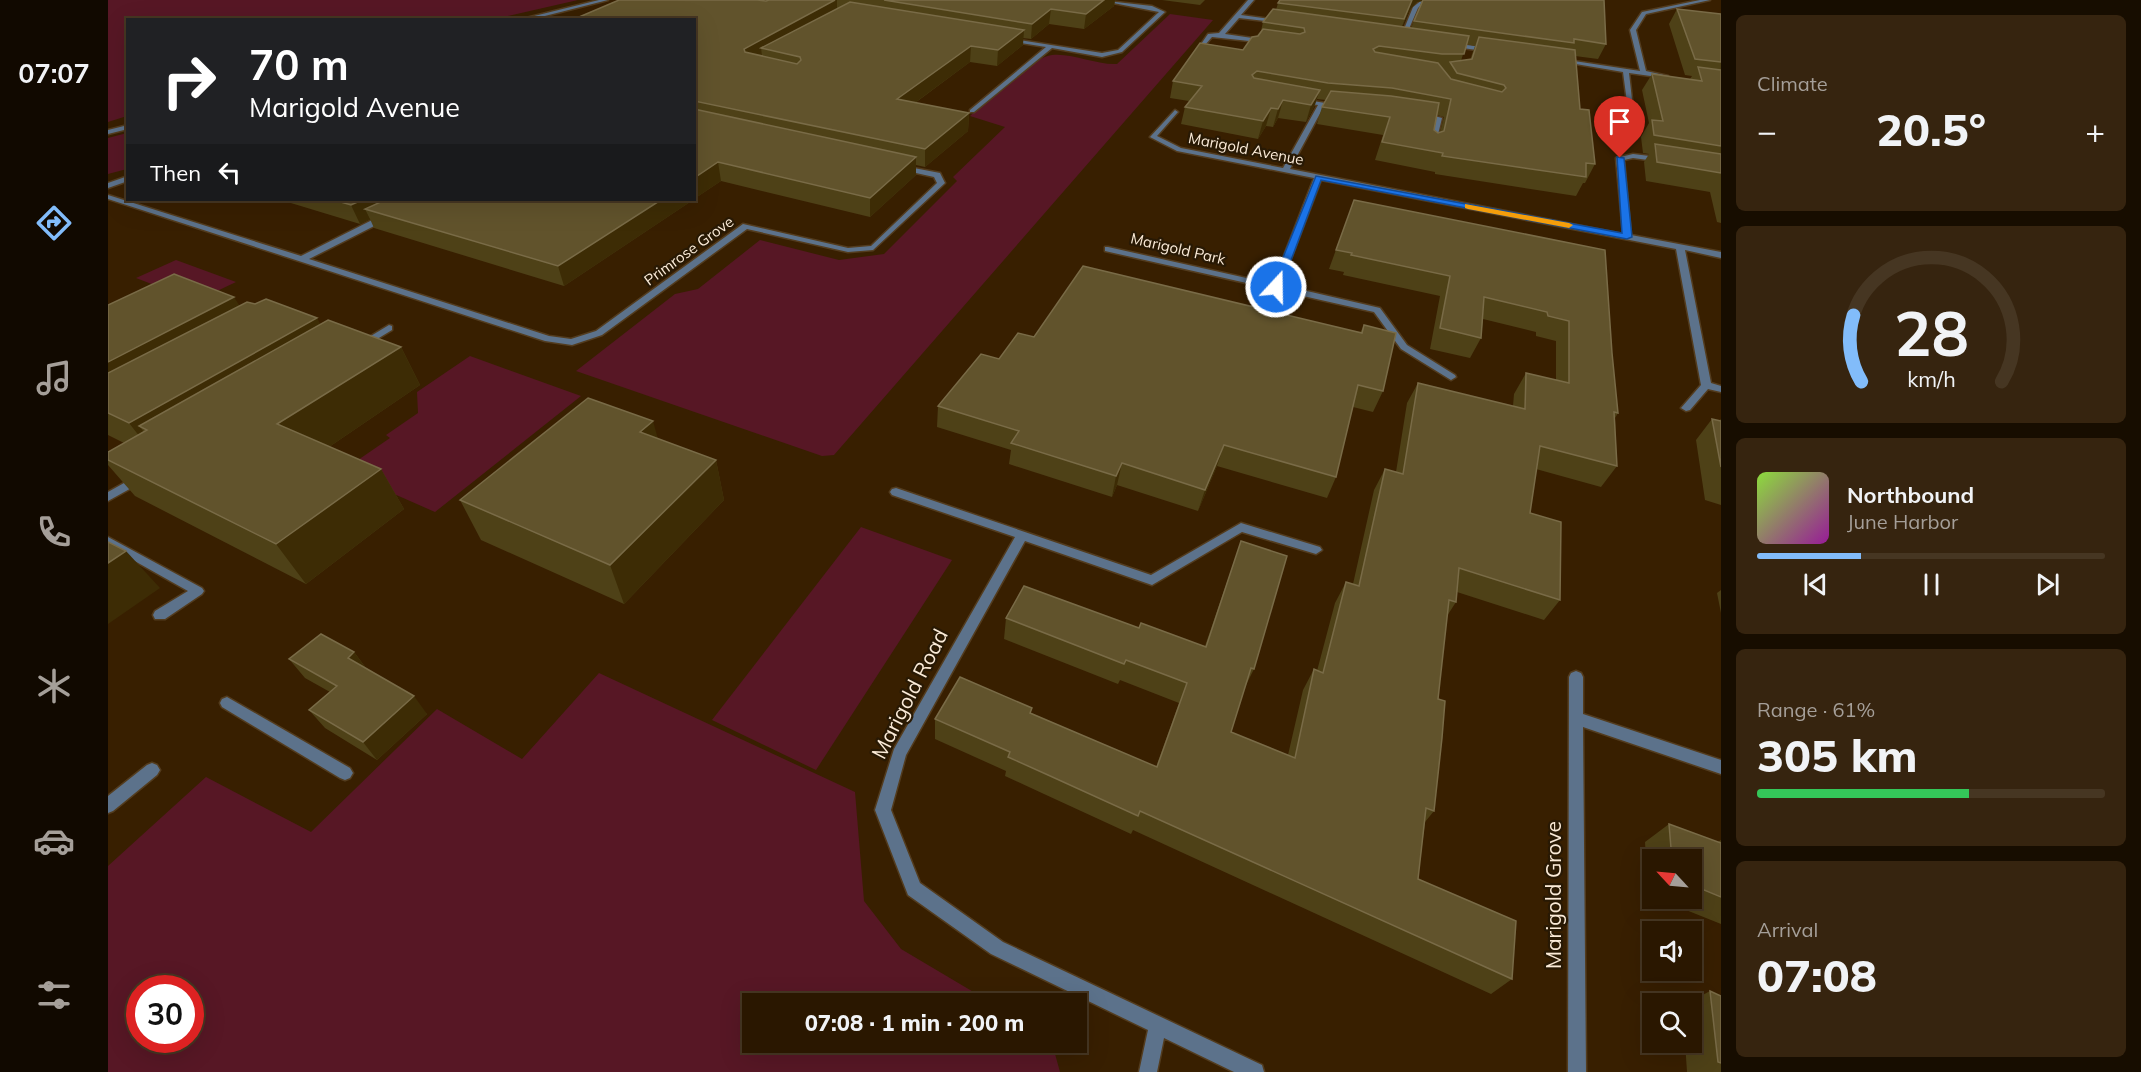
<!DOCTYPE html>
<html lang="en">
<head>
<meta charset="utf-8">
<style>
	:root { --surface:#2a1700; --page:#36240f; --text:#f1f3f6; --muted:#a59f99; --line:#463622; --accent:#82bcfa }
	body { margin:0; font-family:Mulish,sans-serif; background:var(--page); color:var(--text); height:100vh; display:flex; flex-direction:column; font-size:22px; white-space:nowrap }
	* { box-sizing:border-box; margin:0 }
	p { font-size:20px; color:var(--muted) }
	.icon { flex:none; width:33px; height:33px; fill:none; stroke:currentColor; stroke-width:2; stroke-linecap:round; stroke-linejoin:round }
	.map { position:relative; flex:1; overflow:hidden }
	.details { display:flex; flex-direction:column; gap:15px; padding:15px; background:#170d00; width:420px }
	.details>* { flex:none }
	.hud { position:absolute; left:18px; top:18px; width:570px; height:183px; border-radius:0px; box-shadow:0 6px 24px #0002,0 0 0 2px var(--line); background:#202124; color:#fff; overflow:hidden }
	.needle { width:39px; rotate:296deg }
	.buttons { position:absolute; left:1534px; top:849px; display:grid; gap:12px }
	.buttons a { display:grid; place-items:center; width:60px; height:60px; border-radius:0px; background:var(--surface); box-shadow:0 6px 24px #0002,0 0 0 2px var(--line); font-size:30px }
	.speed { position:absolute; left:18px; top:975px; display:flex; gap:12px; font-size:30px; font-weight:700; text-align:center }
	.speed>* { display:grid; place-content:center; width:78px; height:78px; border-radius:50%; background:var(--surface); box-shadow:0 6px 24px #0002,0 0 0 2px var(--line); line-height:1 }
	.speed .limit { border:9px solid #d22; background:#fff; color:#111 }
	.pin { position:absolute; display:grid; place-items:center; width:51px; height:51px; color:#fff; margin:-62px -26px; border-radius:50% 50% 50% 0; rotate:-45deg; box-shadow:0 0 6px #0007 }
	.pin .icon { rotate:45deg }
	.me { position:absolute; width:66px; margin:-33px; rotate:21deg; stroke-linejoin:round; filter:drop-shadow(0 0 4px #0008) }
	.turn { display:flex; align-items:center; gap:21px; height:126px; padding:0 24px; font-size:27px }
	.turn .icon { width:78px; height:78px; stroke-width:2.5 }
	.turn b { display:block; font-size:42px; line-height:51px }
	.then { display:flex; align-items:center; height:57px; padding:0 24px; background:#0003; gap:12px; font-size:22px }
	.big { font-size:45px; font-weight:800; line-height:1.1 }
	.details .tile { flex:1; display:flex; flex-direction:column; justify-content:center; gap:9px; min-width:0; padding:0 21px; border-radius:9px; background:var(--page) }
	.details .dial { align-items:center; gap:0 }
	.dial svg { height:156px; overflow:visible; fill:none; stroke:var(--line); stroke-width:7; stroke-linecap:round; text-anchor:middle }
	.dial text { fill:var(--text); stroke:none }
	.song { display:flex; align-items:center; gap:18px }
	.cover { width:72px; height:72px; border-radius:9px; background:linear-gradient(135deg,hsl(90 70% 55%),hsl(300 70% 35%)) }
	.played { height:6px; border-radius:3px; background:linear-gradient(90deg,var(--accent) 30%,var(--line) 30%) }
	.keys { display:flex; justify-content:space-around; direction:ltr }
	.heat { display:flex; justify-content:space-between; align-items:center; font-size:33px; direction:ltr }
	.charge { height:9px; border-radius:4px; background:linear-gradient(90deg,#34c759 61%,var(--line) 0) }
	.trip { position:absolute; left:634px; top:993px; width:345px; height:60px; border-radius:0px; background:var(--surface); box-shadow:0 6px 24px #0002,0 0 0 2px var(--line); font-weight:800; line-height:60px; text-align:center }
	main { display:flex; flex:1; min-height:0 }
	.menu { display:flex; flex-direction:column; width:108px; justify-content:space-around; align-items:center; background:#110900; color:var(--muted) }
	.menu .icon { width:42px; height:42px }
	.menu .active { color:var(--accent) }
	.menu b { font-size:27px; color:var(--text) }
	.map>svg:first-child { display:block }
</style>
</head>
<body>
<main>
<nav class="menu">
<b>07:07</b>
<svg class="icon active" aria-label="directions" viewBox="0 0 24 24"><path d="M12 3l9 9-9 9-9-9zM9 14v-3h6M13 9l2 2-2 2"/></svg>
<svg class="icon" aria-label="music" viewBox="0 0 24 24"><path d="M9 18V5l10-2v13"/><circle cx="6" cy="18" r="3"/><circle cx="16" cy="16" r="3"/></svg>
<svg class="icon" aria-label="phone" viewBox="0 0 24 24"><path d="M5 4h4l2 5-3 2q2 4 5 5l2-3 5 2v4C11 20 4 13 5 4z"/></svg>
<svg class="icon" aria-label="climate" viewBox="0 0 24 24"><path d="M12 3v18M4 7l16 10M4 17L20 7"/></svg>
<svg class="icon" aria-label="car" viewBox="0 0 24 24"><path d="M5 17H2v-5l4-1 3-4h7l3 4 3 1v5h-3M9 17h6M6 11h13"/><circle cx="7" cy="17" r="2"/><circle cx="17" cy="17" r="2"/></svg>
<svg class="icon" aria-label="filters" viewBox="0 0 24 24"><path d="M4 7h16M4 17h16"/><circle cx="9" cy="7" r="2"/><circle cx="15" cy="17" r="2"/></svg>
</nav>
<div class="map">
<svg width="1613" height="1072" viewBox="0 0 1613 1072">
	<rect width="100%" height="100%" fill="#381f00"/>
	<!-- green -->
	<g fill="#571725" fill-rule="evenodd">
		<polygon points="0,0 470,0 382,20 20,20 19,116 0,122"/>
		<path d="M1062,14L1105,20L726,455L714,456L468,371L567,294L590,289L652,240L731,260L776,254L849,181L845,177L897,127L862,116C879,101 924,57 944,55C966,53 987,65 1009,64Z"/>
		<polygon points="19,133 19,169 0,174 0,138"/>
		<polygon points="68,260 128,282 88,301 28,278"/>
		<polygon points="362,356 473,396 327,512 234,471 282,438 278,435 310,413 309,392"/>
		<polygon points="753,527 844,560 708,770 604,720"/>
		<path d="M491,673L747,792L756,901L793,949L884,1003L645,1004V1042L944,1043L952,1072H0V866L98,777L203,832L329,709L414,759ZM32,988H82V1040H32Z"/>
	</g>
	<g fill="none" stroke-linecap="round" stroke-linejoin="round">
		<!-- service casing -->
		<g stroke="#533c1e" stroke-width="3">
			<g id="service">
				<polygon points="281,325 284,326 284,330 256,347 250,347 248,345"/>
				<polygon points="32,474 38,478 36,481 0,501 0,492"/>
				<polygon points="0,537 94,588 96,591 94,594 57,619 47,619 45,615 47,611 80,591 0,546"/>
				<polygon points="119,697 242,768 245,773 242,778 237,780 232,778 114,707 112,703 114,699"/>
				<polygon points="44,763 49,765 52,770 49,775 5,811 0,813 0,796 39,765"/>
			</g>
		</g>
		<!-- minor casing -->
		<g stroke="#533c1e" stroke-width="3">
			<g id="minor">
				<polygon points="491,0 500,0 421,20 410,20"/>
				<polygon points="990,0 1044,6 1057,12 1014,52 994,57 944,48 866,112 862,112 862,110 938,47 901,41 899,38 994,53 1010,50 1051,12"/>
				<polygon points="1140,0 1146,0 1133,15 1177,21 1174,23 1131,18 1117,34 1158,40 1160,43 1104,37 1097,45 1109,47 1109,49 1091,47 1100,34 1111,33"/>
				<polygon points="1314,0 1337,0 1315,3 1310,8 1297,38 1292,39 1305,7"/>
				<polygon points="1592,0 1602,0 1538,14 1528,30 1538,71 1560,76 1557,78 1521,73 1527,126 1522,125 1515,72 1450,61 1453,59 1532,71 1522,30 1534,12"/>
				<polygon points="1343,43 1382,48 1385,50 1382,52 1341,46"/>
				<polygon points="1193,99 1235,106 1232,108 1216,106 1182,169 1515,234 1508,158 1525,154 1558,158 1558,162 1555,162 1525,158 1516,160 1523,235 1613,252 1613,258 1577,250 1603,383 1613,386 1613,392 1600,389 1582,410 1578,411 1573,408 1593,385 1568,249 1213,180 1173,285 1272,308 1299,345 1347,375 1348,377 1343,380 1293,349 1266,312 997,251 997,247 1000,247 1165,284 1206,178 1069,151 1042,137 1067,110 1070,112 1049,136 1073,148 1175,168 1210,105 1191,102 1191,100"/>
				<polygon points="1315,113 1334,118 1327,147 1322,146 1327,119 1313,116 1313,114"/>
				<polygon points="20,125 20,129 0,134 0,130"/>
				<polygon points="790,165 832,173 837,183 765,250 740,252 639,229 494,335 464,345 437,341 0,199 0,195 193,256 276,214 282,214 282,218 201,259 441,336 463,339 488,331 635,224 740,248 763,246 829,183 826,177 790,169"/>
				<polygon points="20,176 20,181 0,188 0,183"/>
				<polygon points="788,488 1043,575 1133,523 1212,547 1214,550 1208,554 1134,532 1044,585 917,541 798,755 783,810 812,883 895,942 1154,1065 1156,1072 1126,1072 1056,1038 1049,1072 1031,1072 1040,1030 883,954 800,895 767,810 786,749 907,537 784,495 782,492 784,489"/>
				<polygon points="1468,671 1473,673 1475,677 1475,714 1613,760 1613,774 1475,727 1478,1072 1460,1072 1461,677 1463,673"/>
			</g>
		</g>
		<!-- service -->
		<use href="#service" fill="#5c728b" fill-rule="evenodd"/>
		<!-- minor -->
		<use href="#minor" fill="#5c728b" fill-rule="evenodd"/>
	</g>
	<!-- wall -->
	<g fill="#4e4117" fill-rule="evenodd">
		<polygon points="661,0 1007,0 1006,6 976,29 941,24 923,39 915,38 915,45 889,66 862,62 807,103 861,113 860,131 817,167 808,165 808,175 762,217 613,181 586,199 586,20"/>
		<polygon points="1054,0 1097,0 1092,5"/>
		<path d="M1172,0H1496L1498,44L1490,59L1467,56L1472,109L1487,164L1477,183H1475L1468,196L1327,174V172L1267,160L1275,135L1209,124L1214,107L1218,100L1209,99L1206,107L1198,122L1170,118L1165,127L1158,126L1150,139L1073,124L1077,107L1081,101L1062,98L1065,81L1135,50L1153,31L1155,22L1168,10L1170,3ZM1314,1L1303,28L1294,27L1301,11L1309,2ZM1358,44L1367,46L1362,60L1353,61ZM1329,115L1336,117L1332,132L1330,133L1326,130Z"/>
		<polygon points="1569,9 1613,14 1613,223 1609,222 1602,192 1538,181 1536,162 1541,154 1535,153 1533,137 1541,123 1534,90 1544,74 1582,79 1584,76 1577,75 1561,24"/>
		<polygon points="173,200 585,200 456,286 266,228 262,219 252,224"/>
		<polygon points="1246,200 1497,250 1504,353 1510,413 1507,418 1509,466 1493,487 1428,469 1422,513 1452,600 1436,620 1349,592 1348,602 1339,616 1330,699 1326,811 1317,822 1310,879 1404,979 1383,994 1025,830 1023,834 936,794 897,776 898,771 827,739 827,719 923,713 1048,767 1071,703 1012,680 1010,684 896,639 898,618 1031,628 1097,646 1133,541 1146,669 1136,689 1123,732 1180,755 1195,690 1206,669 1209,671 1227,603 1238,582 1245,584 1266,490 1277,469 1288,472 1299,403 1310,383 1405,406 1406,394 1418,373 1448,380 1448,341 1428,336 1428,332 1375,319 1373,338 1362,358 1322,349 1332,296 1235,275 1236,272 1221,269"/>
		<polygon points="0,305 132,305 212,324 293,347 312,385 221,447 273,469 296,509 198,584 27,496 0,465 0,452 16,443 0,435"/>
		<polygon points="1256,325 1275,391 1265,412 1245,407 1228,477 1219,498 1109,466 1090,511 1009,485 1004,497 901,464 903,450 829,427 830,406 891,359 926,337 1252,333"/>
		<polygon points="1604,419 1611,421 1613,419 1613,505 1597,500 1588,440"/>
		<polygon points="550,439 608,460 616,500 516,604 373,540 352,500"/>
		<polygon points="1613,590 1613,613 1609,593"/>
		<polygon points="246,652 258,668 319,714 269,760 217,728 201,710 222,692 197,678 181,659"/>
		<polygon points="1561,824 1610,842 1613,840 1613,924 1548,898 1584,898 1584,860 1545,860 1545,897 1540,895 1537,842"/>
		<polygon points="1602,991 1613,996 1613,1072 1579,1072 1577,1042 1584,1042 1584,1004 1578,1004"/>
	</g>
	<!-- shaded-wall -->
	<g fill="#3d2c05">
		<polygon points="727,0 729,0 729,14 653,48 654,56 638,65 636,49"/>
		<polygon points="996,0 1007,0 1006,6 976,29 978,14"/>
		<polygon points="1304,0 1322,0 1309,2 1301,11 1291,35"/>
		<polygon points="943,9 941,24 923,39 924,24"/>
		<polygon points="916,30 915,45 889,66 890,50"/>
		<polygon points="863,46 862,62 789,116 789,99"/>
		<polygon points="1212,90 1206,107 1198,122 1203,105"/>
		<polygon points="1175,100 1170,118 1165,127 1170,109"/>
		<polygon points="1163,108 1158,126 1150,139 1155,121"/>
		<polygon points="861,113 860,131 817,167 817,149"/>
		<polygon points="808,157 808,175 762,217 762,198"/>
		<polygon points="610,162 613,181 586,199 586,178"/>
		<polygon points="254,200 301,200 257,209 262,219 252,224 243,205"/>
		<polygon points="553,200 585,200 456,286 450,266"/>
		<polygon points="126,297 148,332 0,413 0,362"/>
		<polygon points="209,318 229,354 31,426 56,456 50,460 21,423"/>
		<polygon points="293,347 312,385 196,464 169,424"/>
		<polygon points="545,421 556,461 532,432"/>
		<polygon points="1116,445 1109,466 1090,511 1097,490"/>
		<polygon points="608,460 616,500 516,604 502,565"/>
		<polygon points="1014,463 1009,485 1004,497 1008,476"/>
		<polygon points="273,469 296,509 198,584 168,544"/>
		<polygon points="18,551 52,588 0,624 0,563"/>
		<polygon points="246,652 260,671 240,658"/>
		<polygon points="306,696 319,714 269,760 255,742"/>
	</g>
	<!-- building -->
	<g fill="#61532c" stroke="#796b47" stroke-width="1.5">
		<polygon points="511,0 649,0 658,1 661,0 727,0 636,49 637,52 689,64 693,60 692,57 653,48 742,2 916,30 890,50 863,46 789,99 861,113 817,149 586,101 586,20 464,20"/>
		<polygon points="776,0 996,0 978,14 943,9 924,24"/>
		<polygon points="1172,0 1304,0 1296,19 1170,3"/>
		<polygon points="1315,0 1496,0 1498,44 1466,39 1466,43 1306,21"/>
		<polygon points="1165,9 1361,36 1356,54 1334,54 1271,46 1265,49 1267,52 1330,63 1343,79 1394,92 1398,88 1396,85 1349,73 1342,62 1364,59 1371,37 1467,50 1472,109 1481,110 1487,164 1478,163 1478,177 1334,156 1335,153 1274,142 1282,117 1214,107 1223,91 1283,96 1331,103 1326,130 1330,133 1336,131 1343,99 1284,88 1220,83 1149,71 1144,75 1146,78 1212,90 1203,105 1175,100 1170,109 1163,108 1155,121 1077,107 1094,86 1065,81 1092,43 1135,50 1144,37 1150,36 1155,29 1192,34 1197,32 1196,28 1155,22"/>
		<polygon points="1569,9 1613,14 1613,62 1587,59"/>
		<polygon points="1590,67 1613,70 1613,146 1546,135 1544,120 1555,121 1544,74 1594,81"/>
		<polygon points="586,109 808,157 762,198 610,162 586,178"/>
		<polygon points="1547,144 1613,154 1613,173 1549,162"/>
		<polygon points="226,200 254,200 243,205"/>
		<polygon points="277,200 553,200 450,266 257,209"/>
		<polygon points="1246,200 1497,250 1504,353 1510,413 1506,412 1509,466 1432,446 1422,513 1453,522 1452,600 1351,568 1348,602 1341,600 1330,699 1337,701 1334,738 1326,811 1318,808 1310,879 1408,921 1404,979 1032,811 1030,816 940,775 900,757 902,752 827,719 852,677 924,708 922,713 1049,767 1079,683 1018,660 1016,664 898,618 916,586 1031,628 1033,623 1098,647 1133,541 1179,556 1146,669 1143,668 1123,732 1187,758 1206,669 1215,673 1238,582 1251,586 1277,469 1295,474 1310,383 1417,409 1418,373 1461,383 1461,321 1440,316 1439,312 1376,297 1373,338 1332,328 1342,276 1243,255 1244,253 1228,250"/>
		<polygon points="975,266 1254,333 1256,325 1288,333 1275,391 1250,385 1228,477 1116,445 1097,490 1014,463 1008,476 903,443 911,431 830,406 873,354 891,359 910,333 926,337"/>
		<polygon points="66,274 126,297 0,362 0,305"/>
		<polygon points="158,299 209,318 21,423 0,413 0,373 139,302 147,304"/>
		<polygon points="220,320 293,347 169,424 273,469 168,544 0,460 0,452 39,430 31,426"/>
		<polygon points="480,398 545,421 532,432 608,460 502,565 352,500"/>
		<polygon points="1604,419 1613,421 1613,467"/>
		<polygon points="0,542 18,551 0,563"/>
		<polygon points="213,634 246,652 240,658 306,696 255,742 201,710 229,686 181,659"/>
		<polygon points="1561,824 1613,843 1613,897 1584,885 1584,860 1564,860"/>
		<polygon points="1602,991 1613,996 1613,1063 1610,1062"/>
	</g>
	<!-- route -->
	<polygon fill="#1a73e8" stroke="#114b97" stroke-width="1.5" points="1509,157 1516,158 1524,237 1519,239 1213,180 1173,287 1168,290 1163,287 1208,176 1514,233"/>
	<!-- slow -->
	<polygon fill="#f59e0b" points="1357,204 1461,223 1465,225 1461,228 1360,209 1357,208"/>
	<g text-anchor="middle" stroke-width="4.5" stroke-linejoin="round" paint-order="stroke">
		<!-- far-street labels -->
		<g font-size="15" fill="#fbebd8" stroke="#281904">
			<text transform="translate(1138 149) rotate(11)" y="5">Marigold Avenue</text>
			<text transform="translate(1070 249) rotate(13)" y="5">Marigold Park</text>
			<text transform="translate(581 251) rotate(-36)" y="5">Primrose Grove</text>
		</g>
		<!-- near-street labels -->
		<g font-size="21" fill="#fbebd8" stroke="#281904">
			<text transform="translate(802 694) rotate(-63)" y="7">Marigold Road</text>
			<text transform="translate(1446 895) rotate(-90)" y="7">Marigold Grove</text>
		</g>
	</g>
</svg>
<div class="buttons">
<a><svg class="needle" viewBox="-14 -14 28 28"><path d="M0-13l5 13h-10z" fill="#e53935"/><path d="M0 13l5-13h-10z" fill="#a59f99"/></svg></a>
<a><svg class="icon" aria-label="sound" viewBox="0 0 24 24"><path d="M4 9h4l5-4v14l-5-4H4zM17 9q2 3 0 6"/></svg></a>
<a><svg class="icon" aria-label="search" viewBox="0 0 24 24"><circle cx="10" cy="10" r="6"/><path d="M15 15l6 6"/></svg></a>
</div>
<div class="speed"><div class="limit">30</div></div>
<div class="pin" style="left:1512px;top:158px;background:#d93025"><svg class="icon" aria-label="arrive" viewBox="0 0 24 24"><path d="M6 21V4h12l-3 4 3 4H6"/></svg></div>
<svg class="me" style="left:1168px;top:287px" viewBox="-20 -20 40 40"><circle r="17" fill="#1a73e8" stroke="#fff" stroke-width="3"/><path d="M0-11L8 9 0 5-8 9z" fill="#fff"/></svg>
<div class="trip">07:08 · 1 min · 200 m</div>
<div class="hud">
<div class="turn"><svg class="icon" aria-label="right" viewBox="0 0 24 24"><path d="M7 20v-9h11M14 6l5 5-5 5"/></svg><div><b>70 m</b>Marigold Avenue</div></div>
<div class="then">Then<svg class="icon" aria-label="left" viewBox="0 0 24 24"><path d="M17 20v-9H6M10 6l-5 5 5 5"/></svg></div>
</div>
</div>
<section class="details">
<div class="tile"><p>Climate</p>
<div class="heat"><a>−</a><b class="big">20.5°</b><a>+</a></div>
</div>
<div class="tile dial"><svg viewBox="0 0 100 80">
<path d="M14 69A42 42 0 1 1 86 69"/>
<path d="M14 69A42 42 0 0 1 10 35" stroke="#82bcfa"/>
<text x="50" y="56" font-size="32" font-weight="700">28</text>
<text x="50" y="72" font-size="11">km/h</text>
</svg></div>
<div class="tile">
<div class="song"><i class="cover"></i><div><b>Northbound</b><p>June Harbor</p></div></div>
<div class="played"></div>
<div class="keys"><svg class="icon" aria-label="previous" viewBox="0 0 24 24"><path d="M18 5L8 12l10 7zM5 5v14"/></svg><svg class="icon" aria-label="pause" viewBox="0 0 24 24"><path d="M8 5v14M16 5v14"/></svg><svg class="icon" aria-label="next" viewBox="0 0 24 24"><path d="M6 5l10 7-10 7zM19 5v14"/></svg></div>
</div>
<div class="tile"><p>Range · 61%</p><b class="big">305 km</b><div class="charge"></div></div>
<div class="tile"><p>Arrival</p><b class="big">07:08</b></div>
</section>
</main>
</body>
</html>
